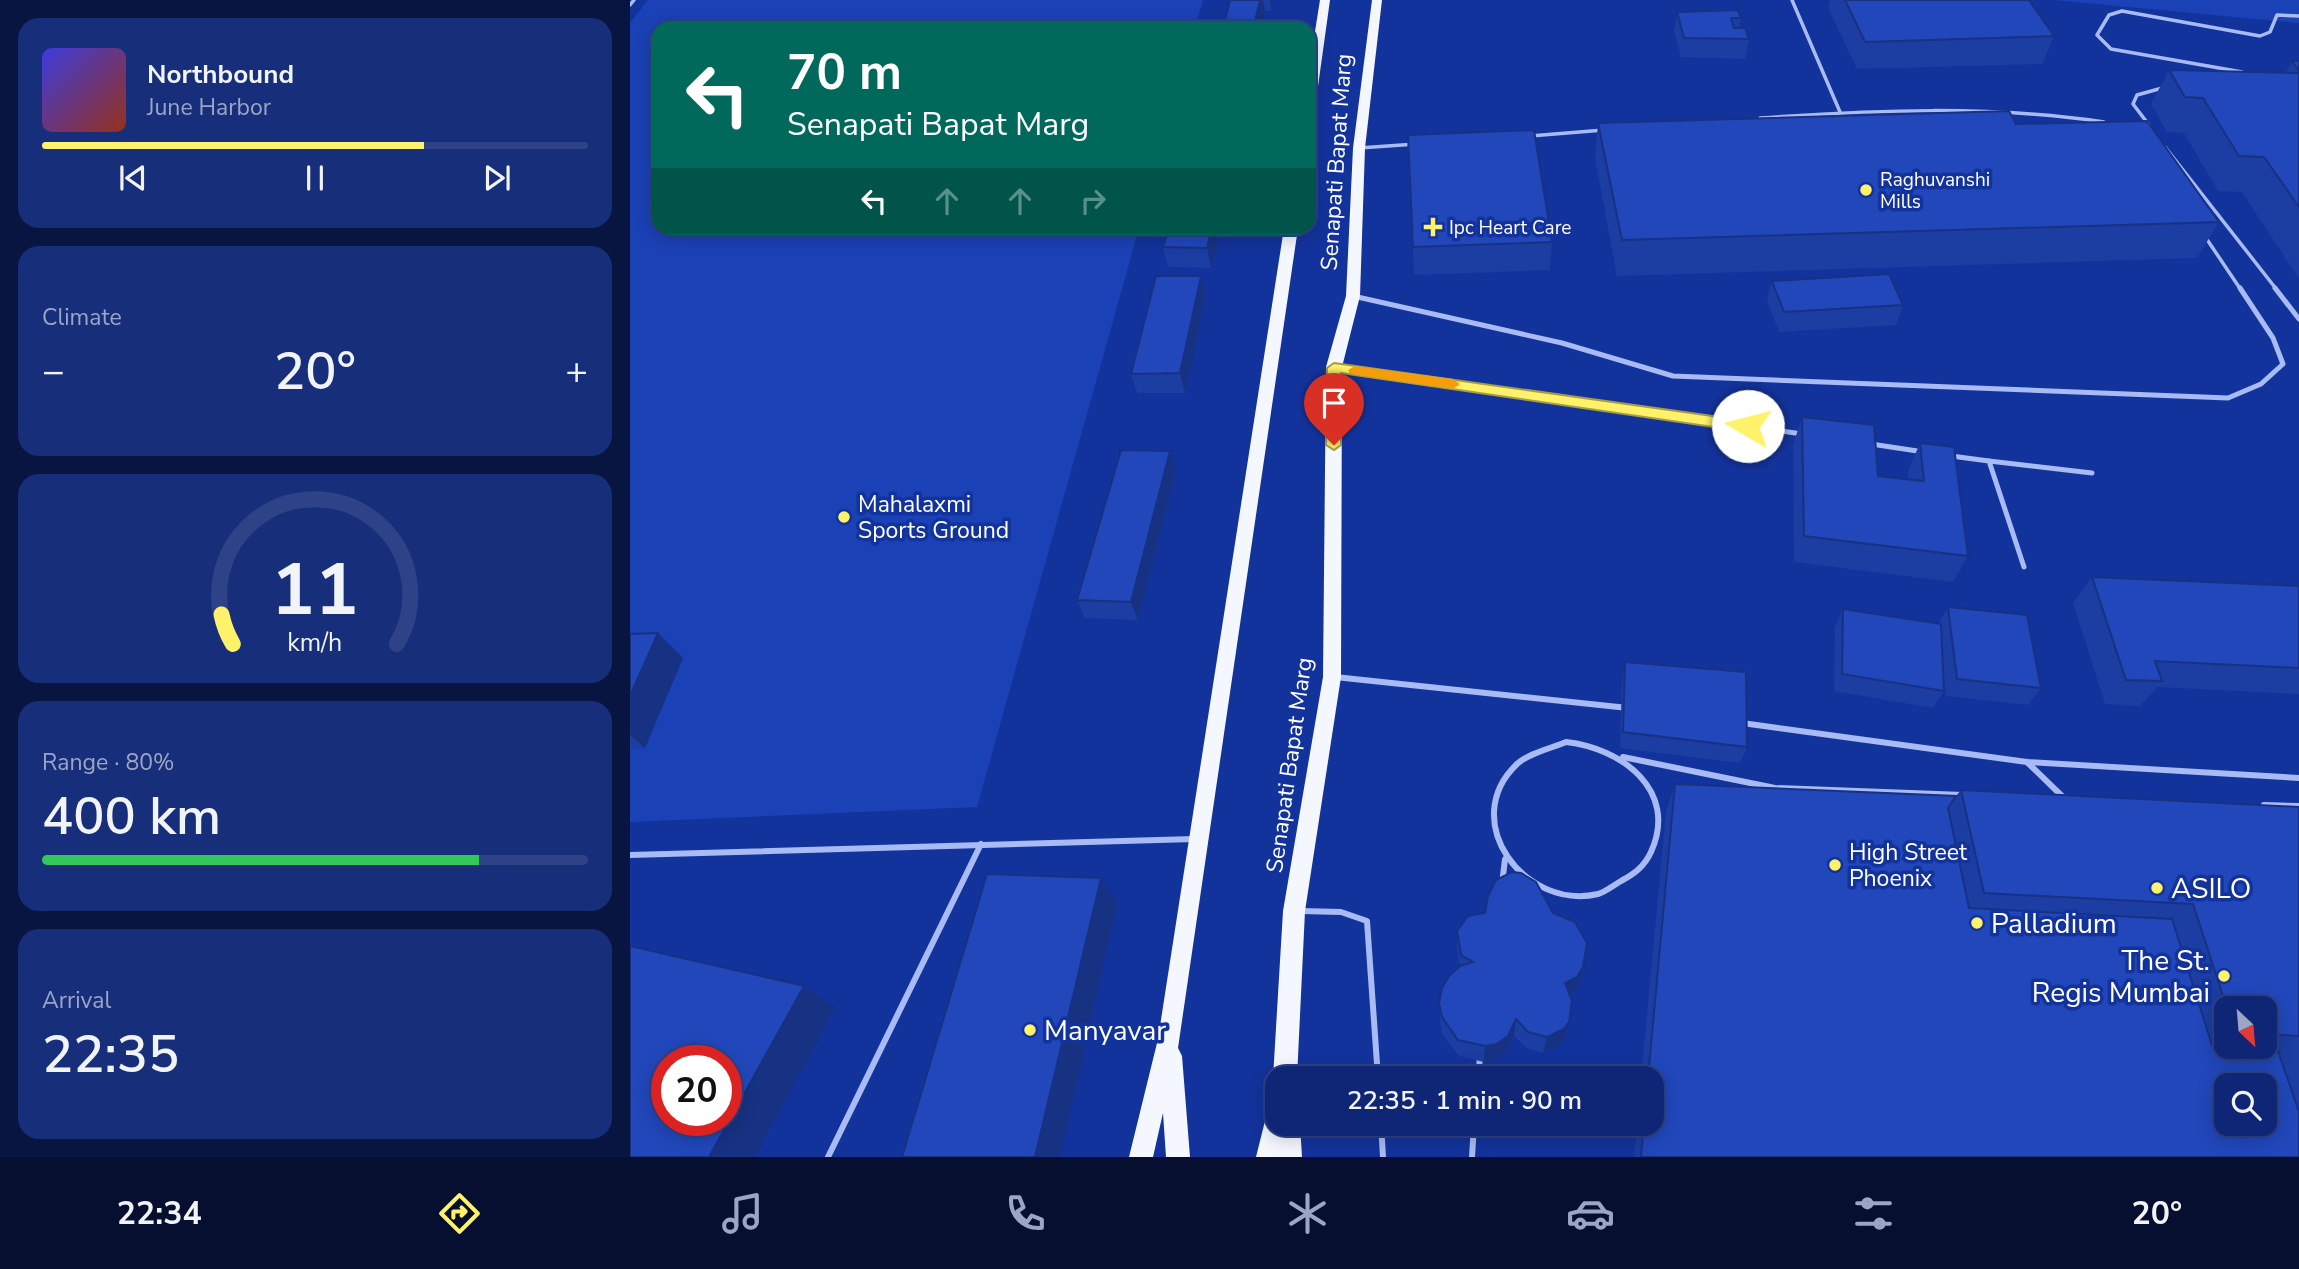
<!DOCTYPE html>
<html lang="en">
<head>
<meta charset="utf-8">
<style>
	:root { --surface:#0e2675; --page:#172e7a; --text:#f1f3f6; --muted:#9ba5c5; --line:#2e4387; --accent:#fff26b }
	body { margin:0; font-family:"Nunito Sans",sans-serif; background:var(--page); color:var(--text); height:100vh; display:flex; flex-direction:column; font-size:26px; white-space:nowrap }
	* { box-sizing:border-box; margin:0 }
	p { font-size:23px; color:var(--muted) }
	.icon { flex:none; width:38px; height:38px; fill:none; stroke:currentColor; stroke-width:2; stroke-linecap:round; stroke-linejoin:round }
	.map { position:relative; flex:1; overflow:hidden }
	.sheet { display:flex; flex-direction:column; gap:18px; padding:18px; background:#081540; width:630px }
	.sheet>* { flex:none }
	.top-card { position:absolute; left:21px; top:21px; width:665px; height:214px; border-radius:21px; box-shadow:0 4px 18px #0003,0 0 0 2px var(--line); background:#00695c; color:#fff; overflow:hidden }
	.needle { width:46px; rotate:154deg }
	.tools { position:absolute; left:1584px; top:996px; display:grid; gap:14px }
	.tools a { display:grid; place-items:center; width:63px; height:63px; border-radius:14px; background:var(--surface); box-shadow:0 4px 18px #0003,0 0 0 2px var(--line); font-size:35px }
	.speed { position:absolute; left:21px; top:1045px; display:flex; gap:14px; font-size:35px; font-weight:700; text-align:center }
	.speed>* { display:grid; place-content:center; width:91px; height:91px; border-radius:50%; background:var(--surface); box-shadow:0 4px 18px #0003,0 0 0 2px var(--line); line-height:1 }
	.speed .limit { border:10px solid #d22; background:#fff; color:#111 }
	.pin { position:absolute; display:grid; place-items:center; width:60px; height:60px; color:#fff; margin:-72px -30px; border-radius:50% 50% 50% 0; rotate:-45deg; box-shadow:0 0 7px #0007 }
	.pin .icon { rotate:45deg }
	.me { position:absolute; width:77px; margin:-38px; rotate:278deg; stroke-linejoin:round; filter:drop-shadow(0 0 5px #0008) }
	.turn { display:flex; align-items:center; gap:24px; height:147px; padding:0 21px; font-size:32px }
	.turn .icon { width:91px; height:91px; stroke-width:2.5 }
	.turn b { display:block; font-size:49px; line-height:60px }
	.lanes { display:flex; align-items:center; height:66px; padding:0 21px; background:#0003; justify-content:center; gap:35px; direction:ltr }
	.lanes .off { opacity:.35 }
	.big { font-size:52px; font-weight:600; line-height:1.1 }
	.sheet .widget { flex:1; display:flex; flex-direction:column; justify-content:center; gap:10px; min-width:0; padding:0 24px; border-radius:21px; background:var(--page) }
	.sheet .dial { align-items:center; gap:0 }
	.dial svg { height:182px; overflow:visible; fill:none; stroke:var(--line); stroke-width:7; stroke-linecap:round; text-anchor:middle }
	.dial text { fill:var(--text); stroke:none }
	.song { display:flex; align-items:center; gap:21px }
	.cover { width:84px; height:84px; border-radius:10px; background:linear-gradient(135deg,hsl(240 70% 55%),hsl(10 70% 35%)) }
	.played { height:7px; border-radius:4px; background:linear-gradient(90deg,var(--accent) 70%,var(--line) 70%) }
	.keys { display:flex; justify-content:space-around; direction:ltr }
	.heat { display:flex; justify-content:space-between; align-items:center; font-size:38px; direction:ltr }
	.charge { height:10px; border-radius:5px; background:linear-gradient(90deg,#34c759 80%,var(--line) 0) }
	.trip { position:absolute; left:635px; top:1066px; width:399px; height:70px; border-radius:21px; background:var(--surface); box-shadow:0 4px 18px #0003,0 0 0 2px var(--line); font-weight:600; line-height:70px; text-align:center }
	.tab-bar { display:flex; height:112px; justify-content:space-around; align-items:center; background:#060f2f; color:var(--muted) }
	.tab-bar .icon { width:49px; height:49px }
	.tab-bar .selected { color:var(--accent) }
	.tab-bar b { font-size:32px; color:var(--text) }
	main { display:flex; flex:1; min-height:0 }
	.map>svg:first-child { display:block }
</style>
</head>
<body>
<main>
<section class="sheet">
<div class="widget">
<div class="song"><i class="cover"></i><div><b>Northbound</b><p>June Harbor</p></div></div>
<div class="played"></div>
<div class="keys"><svg class="icon" aria-label="previous" viewBox="0 0 24 24"><path d="M18 5L8 12l10 7zM5 5v14"/></svg><svg class="icon" aria-label="pause" viewBox="0 0 24 24"><path d="M8 5v14M16 5v14"/></svg><svg class="icon" aria-label="next" viewBox="0 0 24 24"><path d="M6 5l10 7-10 7zM19 5v14"/></svg></div>
</div>
<div class="widget"><p>Climate</p>
<div class="heat"><a>−</a><b class="big">20°</b><a>+</a></div>
</div>
<div class="widget dial"><svg viewBox="0 0 100 80">
<path d="M14 69A42 42 0 1 1 86 69"/>
<path d="M14 69A42 42 0 0 1 9 56" stroke="#fff26b"/>
<text x="50" y="56" font-size="32" font-weight="700">11</text>
<text x="50" y="72" font-size="11">km/h</text>
</svg></div>
<div class="widget"><p>Range · 80%</p><b class="big">400 km</b><div class="charge"></div></div>
<div class="widget"><p>Arrival</p><b class="big">22:35</b></div>
</section>
<div class="map">
<svg width="1669" height="1157" viewBox="0 0 1669 1157">
	<rect width="100%" height="100%" fill="#13339c"/>
	<!-- green -->
	<g fill="#1b41b6">
		<polygon points="18,0 573,0 565,28 28,28 28,228 509,228 347,807 0,822 0,23"/>
		<polygon points="1423,0 1669,0 1669,23"/>
	</g>
	<g fill="none" stroke-linecap="round" stroke-linejoin="round">
		<!-- service-far2 -->
		<g stroke="#a9bbf4" stroke-width="3.5">
			<polyline points="1162,0 1210,112"/>
			<polyline points="0,5 4,0"/>
			<polyline points="1612,72 1481,49 1467,35 1479,15 1492,11 1630,36 1640,32 1647,15 1669,16"/>
			<path d="M1130,118C1245,110 1359,105 1474,122L1479,126"/>
			<polyline points="1519,125 1503,104 1507,95 1536,87"/>
			<polyline points="900,136 974,130"/>
			<polyline points="1535,147 1647,290"/>
			<polyline points="729,148 786,144"/>
			<polyline points="1574,235 1611,290"/>
		</g>
		<!-- service-far1 -->
		<g stroke="#a9bbf4" stroke-width="5">
			<polyline points="1645,288 1669,319"/>
			<polyline points="723,296 932,343 1043,376 1598,398 1631,384 1653,364 1643,338 1610,288"/>
			<polyline points="707,368 1172,434"/>
			<polyline points="1241,444 1294,452"/>
			<polyline points="1321,456 1359,461 1394,567"/>
			<polyline points="1359,461 1462,473"/>
		</g>
		<!-- service -->
		<g stroke="#a9bbf4" stroke-width="6">
			<polyline points="705,677 998,708"/>
			<polyline points="1112,723 1397,762 1669,778"/>
			<path d="M936,742C991,748 1049,790 1021,852C1014,867 1004,874 991,881C984,885 975,892 968,894C895,911 827,821 887,764C899,753 922,748 936,742Z"/>
			<polyline points="993,757 1145,788 1333,795"/>
			<polyline points="1397,762 1435,799"/>
			<polyline points="0,855 564,839"/>
			<polyline points="872,884 875,859"/>
			<polyline points="671,911 711,912 737,921 748,1078"/>
			<polyline points="848,1078 850,1057"/>
			<polyline points="751,1124 753,1157"/>
			<polyline points="198,1157 351,844"/>
			<polyline points="842,1157 844,1124"/>
		</g>
		<!-- primary -->
		<g fill="#f5f7ff" fill-rule="evenodd">
			<polygon points="690,0 700,0 685,108 679,112 679,69"/>
			<polygon points="742,0 752,0 735,148 730,296 712,367 711,677 675,911 667,1078 648,1078 648,1086 643,1078 653,911 693,677 696,367 716,296 723,148"/>
			<polygon points="654,228 668,228 548,1048 552,1056 560,1157 536,1157 533,1113 523,1157 499,1157 528,1039"/>
			<polygon points="648,1097 648,1124 670,1124 672,1157 626,1157 640,1101"/>
		</g>
		<!-- service-bridge -->
		<polyline stroke="#a9bbf4" stroke-width="6" points="1634,805 1669,806"/>
	</g>
	<!-- wall -->
	<g fill="#1c3da1" fill-rule="evenodd">
		<polygon points="600,0 644,0 641,11 635,11 631,28 594,28 594,25"/>
		<polygon points="1200,0 1399,0 1424,36 1412,64 1227,69 1198,8"/>
		<polygon points="1047,12 1111,18 1109,28 1119,39 1115,59 1051,57 1044,31"/>
		<polygon points="1662,61 1669,61 1669,279 1612,192 1588,191 1554,133 1537,132 1521,104 1539,70 1656,72"/>
		<polygon points="968,123 1386,124 1589,222 1567,258 987,276 965,158"/>
		<polygon points="778,135 922,242 920,270 784,275"/>
		<polygon points="591,228 581,268 538,267 533,247"/>
		<polygon points="571,276 576,296 555,393 507,393 501,374"/>
		<polygon points="1142,281 1273,305 1266,325 1149,332 1137,301"/>
		<polygon points="1172,417 1248,476 1278,479 1278,471 1290,443 1338,556 1323,582 1164,562 1163,445"/>
		<polygon points="546,470 508,620 455,618 447,600"/>
		<polygon points="1462,577 1669,586 1669,694 1527,687 1510,706 1475,704 1443,603"/>
		<polygon points="1318,607 1411,688 1398,705 1316,696 1313,668 1314,691 1303,708 1204,691 1205,626 1213,609 1308,624"/>
		<polygon points="28,633 53,658 15,748 0,749 0,634"/>
		<polygon points="995,662 1117,747 1110,763 990,748 992,679"/>
		<path d="M1045,784L1326,796L1331,790L1669,807V1157H1004L1007,1124H1022V1078H1011L1036,812ZM1596,1008H1634V1046H1596Z"/>
		<polygon points="827,931 953,967 949,985 942,994 940,996 939,1022 935,1038 930,1046 913,1053 896,1048 884,1035 877,1051 866,1059 854,1062 829,1056 812,1034 810,1020 809,1003 830,967 827,950"/>
	</g>
	<!-- shaded-wall -->
	<g fill="#173283">
		<polygon points="630,0 633,0 635,11 631,28 625,28 624,25"/>
		<polygon points="640,0 644,0 641,11"/>
		<polygon points="582,228 591,228 581,268 577,248"/>
		<polygon points="571,276 576,296 555,393 550,373"/>
		<polygon points="540,451 546,470 508,620 501,602"/>
		<polygon points="28,633 53,658 15,748 0,735 0,696"/>
		<polygon points="471,878 487,903 430,1157 405,1157"/>
		<polygon points="953,967 949,985 942,994 931,1000 935,983"/>
		<polygon points="174,986 205,1008 125,1157 79,1157"/>
		<polygon points="886,1019 884,1035 877,1051 866,1059 854,1062 855,1046"/>
		<polygon points="939,1022 935,1038 930,1046 913,1053 917,1037"/>
	</g>
	<!-- building -->
	<g fill="#2147bb" stroke="#173283" stroke-width="2" fill-rule="evenodd">
		<polygon points="600,0 630,0 624,25 594,25"/>
		<polygon points="1215,0 1399,0 1424,36 1235,42"/>
		<polygon points="1108,10 1111,18 1101,18 1104,28 1115,28 1119,39 1054,38 1047,12"/>
		<polygon points="1662,61 1669,61 1669,71"/>
		<polygon points="1539,70 1669,73 1669,207 1634,157 1609,156 1573,98 1555,97"/>
		<polygon points="1379,111 1386,124 1517,121 1589,222 992,240 968,123"/>
		<polygon points="904,130 922,242 783,247 778,135"/>
		<polygon points="539,228 582,228 577,248 533,247"/>
		<polygon points="1259,274 1273,305 1154,312 1142,281"/>
		<polygon points="526,276 571,276 550,373 501,374"/>
		<polygon points="1172,417 1244,425 1248,476 1294,481 1290,443 1324,447 1338,556 1174,536"/>
		<polygon points="491,450 540,451 501,602 447,600"/>
		<polygon points="1462,577 1669,586 1669,668 1525,661 1532,681 1496,680"/>
		<polygon points="1318,607 1397,615 1411,688 1327,679"/>
		<polygon points="1213,609 1311,624 1314,691 1212,674"/>
		<polygon points="28,633 0,696 0,634"/>
		<polygon points="995,662 1116,672 1117,747 993,732"/>
		<path d="M1045,784L1326,796L1318,808L1339,908L1542,919L1582,1045L1647,1048L1669,1112V1157H1011L1014,1124H1022V1078H1018ZM1596,1085H1634V1124H1596Z"/>
		<polygon points="1331,790 1669,807 1669,1036 1634,1034 1634,1008 1597,1008 1563,904 1354,893"/>
		<polygon points="882,872 891,873 906,882 923,913 945,922 957,943 953,967 947,977 935,983 942,1001 939,1022 934,1029 917,1037 898,1032 886,1019 878,1036 867,1044 855,1046 828,1040 812,1017 809,1003 812,988 819,976 830,966 843,962 831,955 827,931 838,916 855,913 858,896 866,880"/>
		<polygon points="357,874 471,878 405,1157 272,1157"/>
		<path d="M0,946L174,986L79,1157H0ZM37,1060H96V1120H37Z"/>
	</g>
	<!-- route -->
	<polygon fill="#fff26b" stroke="#a69d46" stroke-width="2" points="704,363 1118,421 1125,426 1118,432 711,373 711,445 704,450 696,445 697,368"/>
	<!-- slow -->
	<polygon fill="#f59e0b" points="725,366 823,379 830,384 823,389 720,374 718,370"/>
	<!-- markers -->
	<g fill="#fff26b" stroke="#13339c" stroke-width="2.5">
		<circle cx="1236" cy="190" r="7"/>
		<path d="M799.5 216.5h7v7h7v7h-7v7h-7v-7h-7v-7h7z"/>
		<circle cx="214" cy="517" r="7"/>
		<circle cx="1205" cy="865" r="7"/>
		<circle cx="1527" cy="888" r="7"/>
		<circle cx="1347" cy="923" r="7"/>
		<circle cx="1594" cy="976" r="7"/>
		<circle cx="400" cy="1030" r="7"/>
	</g>
	<g text-anchor="middle" stroke-width="7" stroke-linejoin="round" paint-order="stroke">
		<!-- far-poi labels -->
		<g font-size="19" fill="#fff" stroke="#13339c" text-anchor="start">
			<text x="1250" y="186">Raghuvanshi<tspan x="1250" dy="22">Mills</tspan></text>
			<text x="819" y="234">Ipc Heart Care</text>
		</g>
		<!-- street labels -->
		<g font-size="23" fill="#fff" stroke="#13339c">
			<text transform="translate(706 162) rotate(-86)" y="8">Senapati Bapat Marg</text>
			<text transform="translate(659 765) rotate(-82)" y="8">Senapati Bapat Marg</text>
		</g>
		<!-- poi labels -->
		<g font-size="23" fill="#fff" stroke="#13339c" text-anchor="start">
			<text x="228" y="512">Mahalaxmi<tspan x="228" dy="26">Sports Ground</tspan></text>
			<text x="1219" y="860">High Street<tspan x="1219" dy="26">Phoenix</tspan></text>
		</g>
		<!-- near-poi labels -->
		<g font-size="28" fill="#fff" stroke="#13339c" text-anchor="start">
			<text x="1541" y="898">ASILO</text>
			<text x="1361" y="933">Palladium</text>
			<text x="1580" y="970" text-anchor="end">The St.<tspan x="1580" dy="32">Regis Mumbai</tspan></text>
			<text x="414" y="1040">Manyavar</text>
		</g>
	</g>
</svg>
<div class="tools">
<a><svg class="needle" viewBox="-14 -14 28 28"><path d="M0-13l5 13h-10z" fill="#e53935"/><path d="M0 13l5-13h-10z" fill="#9ba5c5"/></svg></a>
<a><svg class="icon" aria-label="search" viewBox="0 0 24 24"><circle cx="10" cy="10" r="6"/><path d="M15 15l6 6"/></svg></a>
</div>
<div class="speed"><div class="limit">20</div></div>
<div class="pin" style="left:704px;top:445px;background:#d93025"><svg class="icon" aria-label="arrive" viewBox="0 0 24 24"><path d="M6 21V4h12l-3 4 3 4H6"/></svg></div>
<svg class="me" style="left:1118px;top:426px" viewBox="-20 -20 40 40"><circle r="19" fill="#fff"/><path d="M0-13L10 11 0 6-10 11z" fill="#fff26b"/></svg>
<div class="trip">22:35 · 1 min · 90 m</div>
<div class="top-card">
<div class="turn"><svg class="icon" aria-label="left" viewBox="0 0 24 24"><path d="M17 20v-9H6M10 6l-5 5 5 5"/></svg><div><b>70 m</b>Senapati Bapat Marg</div></div>
<div class="lanes"><svg class="icon" aria-label="left" viewBox="0 0 24 24"><path d="M17 20v-9H6M10 6l-5 5 5 5"/></svg><svg class="icon off" aria-label="ahead" viewBox="0 0 24 24"><path d="M12 20V5M6 11l6-6 6 6"/></svg><svg class="icon off" aria-label="ahead" viewBox="0 0 24 24"><path d="M12 20V5M6 11l6-6 6 6"/></svg><svg class="icon off" aria-label="right" viewBox="0 0 24 24"><path d="M7 20v-9h11M14 6l5 5-5 5"/></svg></div>
</div>
</div>
</main>
<nav class="tab-bar">
<b>22:34</b>
<svg class="icon selected" aria-label="directions" viewBox="0 0 24 24"><path d="M12 3l9 9-9 9-9-9zM9 14v-3h6M13 9l2 2-2 2"/></svg>
<svg class="icon" aria-label="music" viewBox="0 0 24 24"><path d="M9 18V5l10-2v13"/><circle cx="6" cy="18" r="3"/><circle cx="16" cy="16" r="3"/></svg>
<svg class="icon" aria-label="phone" viewBox="0 0 24 24"><path d="M5 4h4l2 5-3 2q2 4 5 5l2-3 5 2v4C11 20 4 13 5 4z"/></svg>
<svg class="icon" aria-label="climate" viewBox="0 0 24 24"><path d="M12 3v18M4 7l16 10M4 17L20 7"/></svg>
<svg class="icon" aria-label="car" viewBox="0 0 24 24"><path d="M5 17H2v-5l4-1 3-4h7l3 4 3 1v5h-3M9 17h6M6 11h13"/><circle cx="7" cy="17" r="2"/><circle cx="17" cy="17" r="2"/></svg>
<svg class="icon" aria-label="filters" viewBox="0 0 24 24"><path d="M4 7h16M4 17h16"/><circle cx="9" cy="7" r="2"/><circle cx="15" cy="17" r="2"/></svg>
<b>20°</b>
</nav>
</body>
</html>
